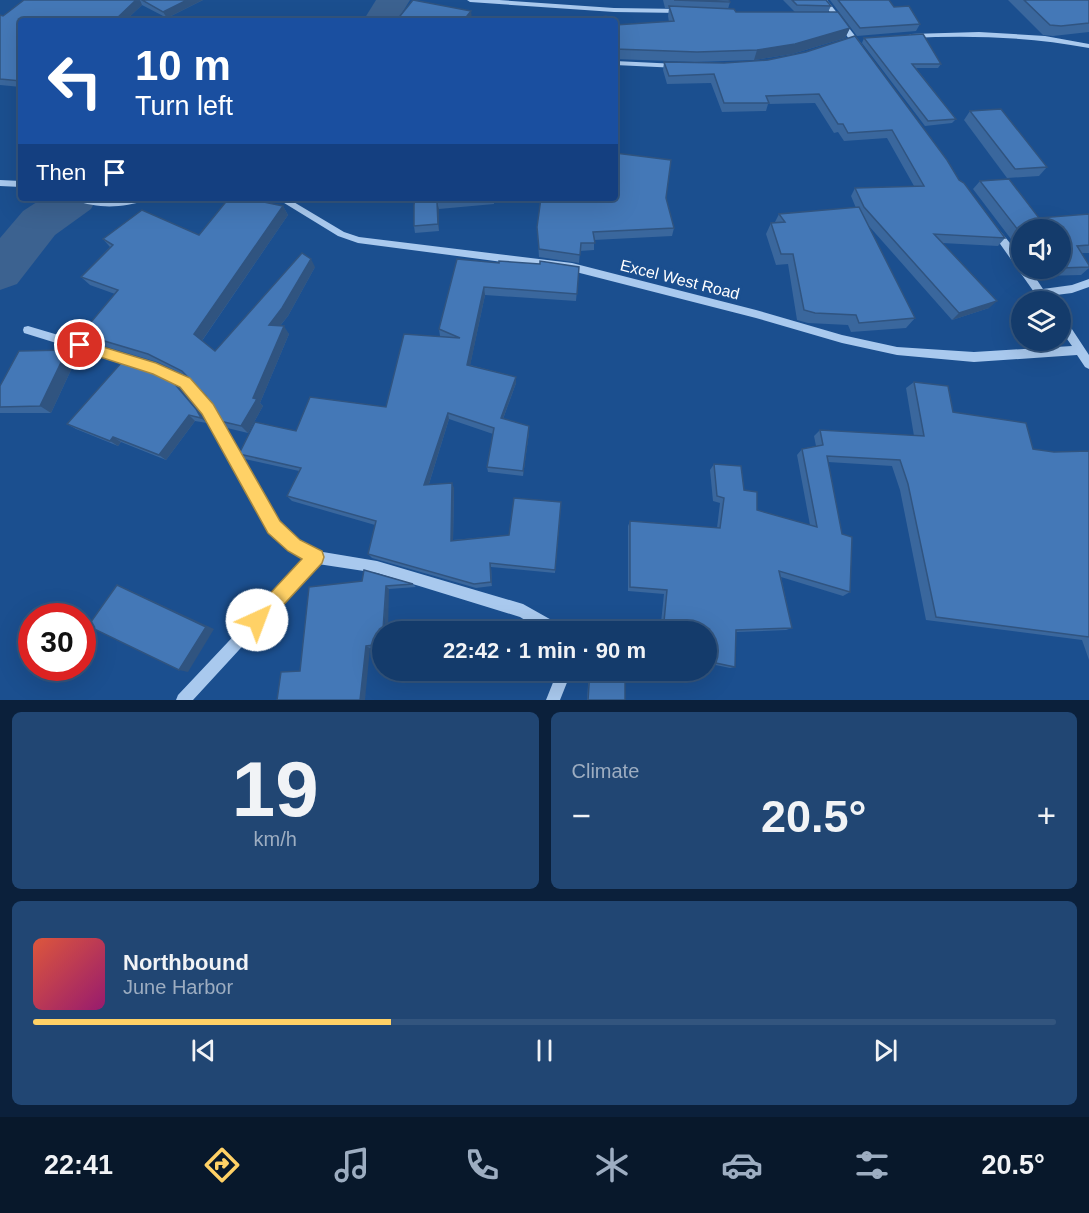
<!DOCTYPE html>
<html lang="en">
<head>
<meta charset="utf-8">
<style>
	:root { --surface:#143b6b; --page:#214673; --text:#f1f3f6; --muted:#9dadc1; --line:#33557e; --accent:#ffd166 }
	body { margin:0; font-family:Helvetica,sans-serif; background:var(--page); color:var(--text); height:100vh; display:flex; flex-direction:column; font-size:22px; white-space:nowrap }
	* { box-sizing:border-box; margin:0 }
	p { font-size:20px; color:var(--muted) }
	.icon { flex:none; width:33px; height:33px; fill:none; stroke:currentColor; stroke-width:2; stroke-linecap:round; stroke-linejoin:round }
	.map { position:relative; height:700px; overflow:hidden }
	.drawer { display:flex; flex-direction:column; gap:12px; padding:12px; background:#0b203b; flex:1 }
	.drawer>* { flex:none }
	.banner { position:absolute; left:18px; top:18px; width:600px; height:183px; border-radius:6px; box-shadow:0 6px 24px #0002,0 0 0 2px var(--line); background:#1a4fa0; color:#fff; overflow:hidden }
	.buttons { position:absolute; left:1011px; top:219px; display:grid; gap:12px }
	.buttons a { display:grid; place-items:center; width:60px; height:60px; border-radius:50%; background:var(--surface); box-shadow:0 6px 24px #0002,0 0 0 2px var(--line); font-size:30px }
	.speed { position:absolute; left:18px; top:603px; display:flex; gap:12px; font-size:30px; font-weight:700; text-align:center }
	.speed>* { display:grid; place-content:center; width:78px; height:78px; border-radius:50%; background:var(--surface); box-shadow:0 6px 24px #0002,0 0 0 2px var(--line); line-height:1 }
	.speed .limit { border:9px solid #d22; background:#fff; color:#111 }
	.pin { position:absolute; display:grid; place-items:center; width:51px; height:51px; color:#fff; margin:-26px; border:3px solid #fff; border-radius:50%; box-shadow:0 2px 6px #0007 }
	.me { position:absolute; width:66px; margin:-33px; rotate:43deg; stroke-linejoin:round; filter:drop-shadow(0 0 4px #0008) }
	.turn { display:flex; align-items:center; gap:21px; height:126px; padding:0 18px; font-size:27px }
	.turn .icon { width:78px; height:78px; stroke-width:2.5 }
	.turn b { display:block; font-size:42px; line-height:51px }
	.then { display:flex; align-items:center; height:57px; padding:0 18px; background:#0003; gap:12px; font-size:22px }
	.big { font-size:45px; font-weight:600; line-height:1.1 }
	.drawer .tile { flex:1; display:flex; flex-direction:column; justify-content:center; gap:9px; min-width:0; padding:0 21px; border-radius:9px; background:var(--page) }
	.drawer .dial { align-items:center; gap:0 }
	.dial b { font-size:78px; line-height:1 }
	.song { display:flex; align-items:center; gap:18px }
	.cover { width:72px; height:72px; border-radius:9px; background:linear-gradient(135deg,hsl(10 70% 55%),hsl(320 70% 35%)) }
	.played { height:6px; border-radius:3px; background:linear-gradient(90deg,var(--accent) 35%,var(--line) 35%) }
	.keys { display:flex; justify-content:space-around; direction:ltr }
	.heat { display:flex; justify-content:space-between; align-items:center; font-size:33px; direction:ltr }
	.drawer .tiles { flex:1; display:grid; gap:12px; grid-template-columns:1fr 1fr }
	.tile:last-child { grid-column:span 2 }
	.trip { position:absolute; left:372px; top:621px; width:345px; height:60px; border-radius:30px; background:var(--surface); box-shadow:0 6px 24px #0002,0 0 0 2px var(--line); font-weight:600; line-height:60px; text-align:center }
	.tabs { display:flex; height:96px; justify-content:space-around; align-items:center; background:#08182b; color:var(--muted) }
	.tabs .icon { width:42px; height:42px }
	.tabs .on { color:var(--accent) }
	.tabs b { font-size:27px; color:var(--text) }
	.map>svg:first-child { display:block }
</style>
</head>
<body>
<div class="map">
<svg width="1089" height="700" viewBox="0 0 1089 700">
	<rect width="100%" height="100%" fill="#1b4f8f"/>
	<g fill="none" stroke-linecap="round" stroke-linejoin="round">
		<!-- river -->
		<g fill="#3c6290" fill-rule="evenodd">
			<polygon points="376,0 410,0 397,21 363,21"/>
			<polygon points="43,198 97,198 91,209 55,235 17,284 0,290 0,238 23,211"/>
		</g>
		<!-- minor -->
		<g fill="#a9c9ee" fill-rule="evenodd">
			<polygon points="467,0 499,0 614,8 681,9 684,11 681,13 614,12 470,2"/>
			<polygon points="821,0 827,0 863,46 863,50 857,50"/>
			<path d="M979,32L1045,36L1089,44V48C1030,37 971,35 911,38L907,36L911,34Z"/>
			<polygon points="615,61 678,64 682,66 678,68 615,65"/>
			<polygon points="0,180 21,181 21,187 0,186"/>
			<path d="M72,198L110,201L149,198L148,200C121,208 100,209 73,200Z"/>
			<polygon points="276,198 287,198 344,232 359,237 572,263 756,310 842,335 897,347 974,352 1072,346 1060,329 1060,316 1064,317 1089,355 1089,369 1085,367 1077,355 974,362 897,355 842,343 756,318 572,271 358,243 338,236"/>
			<polygon points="994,226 997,227 1022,258 1022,268 1029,268 1043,289 1072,285 1089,279 1089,287 1072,293 1048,296 1052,302 1041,302 991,231 989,229 991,227"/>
			<polygon points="28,326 156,364 189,380 212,405 278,523 298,542 317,551 377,561 523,604 564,627 566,632 545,632 520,617 377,573 318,564 193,700 176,700 178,695 306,559 290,550 270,531 204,413 181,386 153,373 24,333 23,330 24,327"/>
			<polygon points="558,670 572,670 560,700 546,700"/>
		</g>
	</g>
	<!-- wall -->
	<g fill="#3a679d">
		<polygon points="24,0 203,0 167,18 142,5 125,21 21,21 21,87 0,85 0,15 3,16"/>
		<polygon points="663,0 729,0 730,2 728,9 736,12 795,12 783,0 826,0 831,6 828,12 850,28 845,38 792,54 754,60 695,62 615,59 615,25 669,22 668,16 669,8 665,8"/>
		<polygon points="830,0 889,0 894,7 920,24 916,31 857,36"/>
		<polygon points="1008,0 1089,0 1089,32 1053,36 1043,35"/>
		<polygon points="864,38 941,64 938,68 916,68 956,119 952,123 925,126 862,43"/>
		<polygon points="806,52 959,180 1005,238 998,246 942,243 989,308 952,320 868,225 915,318 906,328 851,332 848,325 808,323 797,320 788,264 776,265 766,234 771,223 775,222 779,214 856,208 851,196 855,188 914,186 887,138 844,141 838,132 834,133 815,103 768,104 766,111 722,112 711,83 667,84 663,70 664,62 724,63 768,60"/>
		<polygon points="970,111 1047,167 1039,176 1007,178 964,120"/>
		<polygon points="980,181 1039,218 1089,214 1089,253 1081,253 1089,265 1089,268 1081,275 1041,276 1036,268 1060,268 1060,230 1022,230 1022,247 1017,247 973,189"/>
		<polygon points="415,198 494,198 494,204 439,209 439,231 415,233 414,226"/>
		<polygon points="666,198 674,228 672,236 594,240 594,250 580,251 579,263 539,257 537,227"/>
		<polygon points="283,206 288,215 202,341 215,351 315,267 288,316 280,326 289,334 260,403 263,406 248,433 227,428 220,421 206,396 189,377 157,362 90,342 81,334 115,294 90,285 81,277 110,247 103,239 199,235"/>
		<polygon points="499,263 579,267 576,301 485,295 470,365 516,377 516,383 503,419 529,432 523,476 488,472 487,467 493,434 449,419 429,484 454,488 453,540 509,535 561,502 555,573 491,567 492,586 476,588 372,558 368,554 375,525 292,501 287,496 299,471 245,459 239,454 296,431 386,407 440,336 439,329"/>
		<polygon points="67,350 77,357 51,413 0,413 0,386"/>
		<polygon points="914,382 953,412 1033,449 1054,452 1089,451 1089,660 1082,640 926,620 900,490 892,466 828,462 850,592 843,596 781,577 792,628 786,630 736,632 735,667 730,668 706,663 706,632 660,632 664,594 628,591 628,526 630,521 717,528 720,503 713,501 710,470 714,464 744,490 757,510 810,525 797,455 802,449 816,446 814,436 820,430 914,436 906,388"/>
		<polygon points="180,388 202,414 207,423 195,421 166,460 121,442 118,446 76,429 67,424"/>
		<polygon points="362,581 413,584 416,587 389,589 382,632 382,647 370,648 300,671"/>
		<polygon points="589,670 625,670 625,700 587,700"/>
	</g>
	<!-- shaded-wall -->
	<g fill="#305480">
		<polygon points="136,0 140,0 142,5 125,21 114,21"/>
		<polygon points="187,0 203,0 167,18 163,12"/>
		<polygon points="471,11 472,19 471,21 463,21"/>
		<polygon points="850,28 845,38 792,54 754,60 757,50"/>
		<polygon points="437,202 439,209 439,231 438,224"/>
		<polygon points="283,206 288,215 201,342 194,334"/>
		<polygon points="311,259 315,267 288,316 274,333 269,325"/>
		<polygon points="484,287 485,295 469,371 467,365"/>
		<polygon points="997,301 989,308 952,320 959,313"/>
		<polygon points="284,326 289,334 260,403 263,406 248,433 241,426"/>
		<polygon points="67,350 77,357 51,413 40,406"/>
		<polygon points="516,377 516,383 501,424 501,418"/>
		<polygon points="173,382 180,388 202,414 207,423 201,418"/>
		<polygon points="448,413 449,419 427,490 424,485"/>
		<polygon points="189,415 195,421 166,460 159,455"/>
		<polygon points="529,426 529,432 523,476 523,471"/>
		<polygon points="113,437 121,442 118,446 110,441"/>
		<polygon points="452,483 454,488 453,545 451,541"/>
		<polygon points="490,563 491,567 492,586 491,582"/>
		<polygon points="117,585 127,589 214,629 188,672 179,670"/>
		<polygon points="386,586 389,589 388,632 384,632"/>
		<polygon points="366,646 370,648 365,700 360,700"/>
	</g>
	<!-- building -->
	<g fill="#4478b7" stroke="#305480" stroke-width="1.5">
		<polygon points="24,0 136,0 114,21 21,21 21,81 0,79 0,15 3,16"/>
		<polygon points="142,0 187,0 163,12"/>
		<polygon points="413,0 471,11 463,21 396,21"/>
		<polygon points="674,0 729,0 730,2"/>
		<polygon points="792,0 826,0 831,6 797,5"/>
		<polygon points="838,0 889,0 894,7 909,6 920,24 860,28"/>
		<polygon points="1024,0 1089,0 1089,23 1061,26 1050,25"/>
		<polygon points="669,6 734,9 736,12 838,12 850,28 795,44 757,50 697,52 615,49 615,25 674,21"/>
		<polygon points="606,16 609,21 580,21"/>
		<polygon points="923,34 941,64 912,64 956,119 928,121 864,38"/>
		<polygon points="855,36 947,160 959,180 964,183 1005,238 934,234 997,301 959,313 864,207 855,188 924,186 892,130 848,133 843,124 838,124 819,94 766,96 769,103 724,103 714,74 669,76 664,62 724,63 768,60 806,52"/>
		<polygon points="1001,109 1047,167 1015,169 970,111"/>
		<polygon points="615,153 671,160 666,198 674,228 593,232 595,243 581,243 580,255 539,249 537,227 541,198 615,198"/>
		<polygon points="1009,179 1039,218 1089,214 1089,245 1077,246 1089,265 1089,267 1060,268 1060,230 1022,230 1022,235 980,181"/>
		<polygon points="229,198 244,198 283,206 194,334 215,351 302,253 311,259 282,308 269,325 284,326 253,398 257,399 241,426 220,421 206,396 182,371 148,354 81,334 118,290 81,277 113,245 103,239 142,210 199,235"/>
		<polygon points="415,198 484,198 437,202 438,224 414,226 414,205"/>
		<polygon points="859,207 915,318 859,323 856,315 815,313 804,310 793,254 781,254 771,223 785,222 779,214"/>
		<polygon points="457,259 499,263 499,261 540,264 540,261 579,267 577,294 484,287 467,365 516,377 501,418 529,426 523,471 487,467 494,428 448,413 424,485 452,483 451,541 509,535 514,498 561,502 555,570 490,563 491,582 474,584 368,554 376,521 287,496 301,468 239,454 255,422 296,431 310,397 386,407 404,334 460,338 439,329"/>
		<polygon points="67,350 40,406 0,407 0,386 19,351"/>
		<polygon points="122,362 145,369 173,382 196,409 201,418 189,415 159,455 113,437 110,441 67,424"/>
		<polygon points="914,382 948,386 953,412 1026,423 1033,449 1054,452 1089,451 1089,637 936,617 908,484 900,460 827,456 842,534 852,537 850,592 779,571 792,628 736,630 735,667 706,661 706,632 663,632 667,590 630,587 630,521 720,528 724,498 717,496 714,464 741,466 744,490 757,492 757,510 817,527 802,449 823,445 820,430 924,436"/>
		<polygon points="364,570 413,584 386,586 382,644 366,646 360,700 277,700 281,672 300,671 309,587 362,581"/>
		<polygon points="117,585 206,627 179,670 88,626"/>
		<polygon points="590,670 625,670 625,700 588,700"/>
	</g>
	<!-- route -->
	<polygon fill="#ffd166" stroke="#a68842" stroke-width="1.5" points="80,340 156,363 190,378 213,404 280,521 300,540 322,551 324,557 322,563 263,627 257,629 251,627 248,620 251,614 302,559 288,551 268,533 202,414 180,387 153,374 75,349 73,345 75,341"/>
	<g text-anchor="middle" stroke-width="6" stroke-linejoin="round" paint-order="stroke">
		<!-- street labels -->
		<g font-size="16" fill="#fff" stroke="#1b4f8f">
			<text transform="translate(680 279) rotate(14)" y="6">Excel West Road</text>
		</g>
	</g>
</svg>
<div class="buttons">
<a><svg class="icon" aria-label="sound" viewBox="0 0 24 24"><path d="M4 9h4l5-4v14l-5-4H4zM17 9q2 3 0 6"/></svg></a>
<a><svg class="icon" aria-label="layers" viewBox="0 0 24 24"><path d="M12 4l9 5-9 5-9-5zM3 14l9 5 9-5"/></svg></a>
</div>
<div class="speed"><div class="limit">30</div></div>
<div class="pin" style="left:80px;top:345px;background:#d93025"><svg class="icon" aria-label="arrive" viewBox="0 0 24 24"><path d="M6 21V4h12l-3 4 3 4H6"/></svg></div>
<svg class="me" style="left:257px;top:620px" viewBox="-20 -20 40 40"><circle r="19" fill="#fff"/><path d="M0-13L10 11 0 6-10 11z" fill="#ffd166"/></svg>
<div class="trip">22:42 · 1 min · 90 m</div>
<div class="banner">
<div class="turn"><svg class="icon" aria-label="left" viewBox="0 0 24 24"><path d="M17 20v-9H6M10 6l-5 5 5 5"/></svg><div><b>10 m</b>Turn left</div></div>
<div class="then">Then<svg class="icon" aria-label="arrive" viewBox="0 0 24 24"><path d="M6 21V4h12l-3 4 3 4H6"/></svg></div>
</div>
</div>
<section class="drawer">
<div class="tiles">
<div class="tile dial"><b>19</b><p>km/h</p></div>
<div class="tile"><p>Climate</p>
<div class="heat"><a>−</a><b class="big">20.5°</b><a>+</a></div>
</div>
<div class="tile">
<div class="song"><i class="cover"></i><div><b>Northbound</b><p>June Harbor</p></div></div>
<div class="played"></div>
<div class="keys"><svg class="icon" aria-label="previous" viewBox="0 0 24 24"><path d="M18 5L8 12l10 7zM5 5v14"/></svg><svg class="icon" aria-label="pause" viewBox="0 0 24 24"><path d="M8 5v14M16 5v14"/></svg><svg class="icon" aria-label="next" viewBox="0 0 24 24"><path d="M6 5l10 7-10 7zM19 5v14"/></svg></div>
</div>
</div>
</section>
<nav class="tabs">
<b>22:41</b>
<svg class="icon on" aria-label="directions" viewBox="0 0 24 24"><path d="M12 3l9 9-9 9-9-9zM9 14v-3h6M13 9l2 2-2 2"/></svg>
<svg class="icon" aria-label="music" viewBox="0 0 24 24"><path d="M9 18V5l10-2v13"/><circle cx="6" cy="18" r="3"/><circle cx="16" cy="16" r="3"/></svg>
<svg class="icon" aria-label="phone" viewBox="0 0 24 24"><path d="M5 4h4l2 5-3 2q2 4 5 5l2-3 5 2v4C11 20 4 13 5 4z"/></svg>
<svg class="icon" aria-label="climate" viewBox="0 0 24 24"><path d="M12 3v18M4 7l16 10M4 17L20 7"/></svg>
<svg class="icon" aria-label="car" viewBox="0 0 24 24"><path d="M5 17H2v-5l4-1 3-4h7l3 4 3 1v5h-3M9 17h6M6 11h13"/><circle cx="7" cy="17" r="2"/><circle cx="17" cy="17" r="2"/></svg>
<svg class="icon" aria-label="filters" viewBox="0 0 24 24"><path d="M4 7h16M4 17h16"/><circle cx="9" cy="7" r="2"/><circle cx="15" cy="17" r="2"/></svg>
<b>20.5°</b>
</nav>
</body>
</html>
